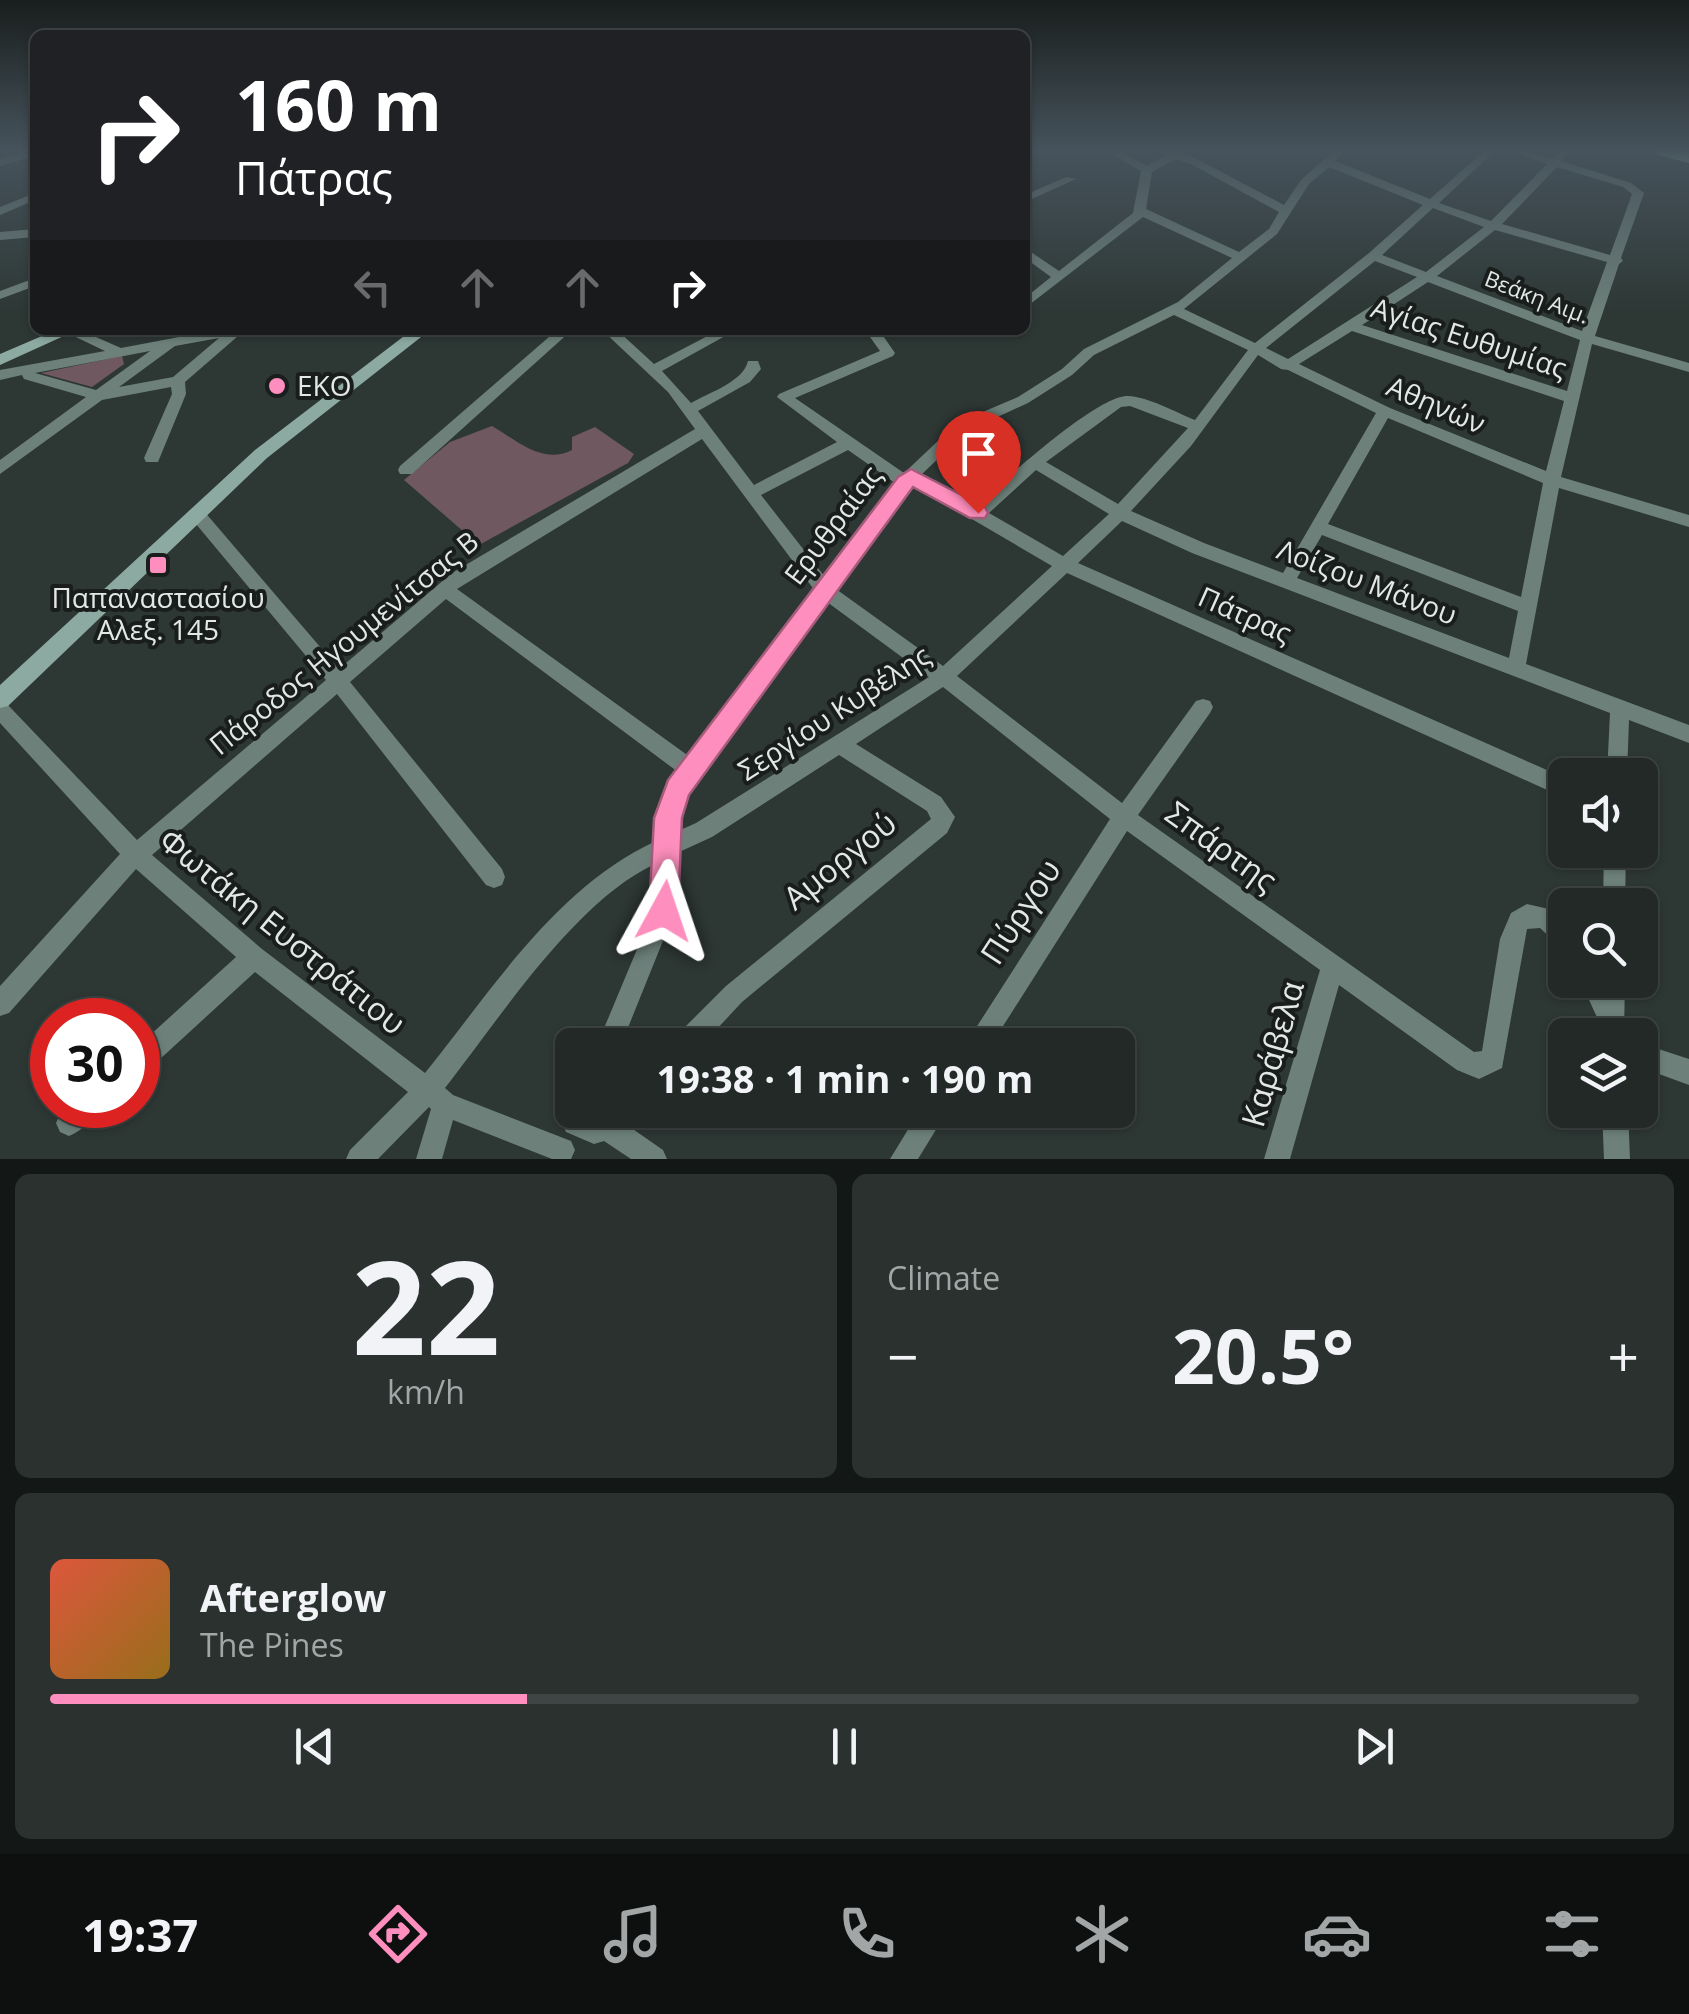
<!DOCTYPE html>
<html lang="en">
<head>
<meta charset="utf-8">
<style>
	:root { --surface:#222927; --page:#2a312f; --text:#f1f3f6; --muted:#a2a6a7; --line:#3f4544; --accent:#fe8ebd }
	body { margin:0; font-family:"Open Sans",sans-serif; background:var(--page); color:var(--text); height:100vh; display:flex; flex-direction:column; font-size:38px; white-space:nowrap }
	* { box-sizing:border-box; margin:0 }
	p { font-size:32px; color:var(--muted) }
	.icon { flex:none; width:55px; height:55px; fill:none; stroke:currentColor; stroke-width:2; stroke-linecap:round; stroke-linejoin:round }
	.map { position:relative; height:1159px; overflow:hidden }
	.side { display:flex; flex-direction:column; gap:15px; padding:15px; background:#131715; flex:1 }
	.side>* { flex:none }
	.guide { position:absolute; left:30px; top:30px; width:1000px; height:305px; border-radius:15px; box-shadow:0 2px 8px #0004,0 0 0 2px var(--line); background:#202124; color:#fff; overflow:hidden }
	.fabs { position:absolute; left:1548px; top:758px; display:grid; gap:20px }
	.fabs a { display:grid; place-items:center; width:110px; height:110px; border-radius:15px; background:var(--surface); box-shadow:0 2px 8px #0004,0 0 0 2px var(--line); font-size:50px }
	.speed { position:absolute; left:30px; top:998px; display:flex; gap:20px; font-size:50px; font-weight:700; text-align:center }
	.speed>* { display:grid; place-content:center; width:130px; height:130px; border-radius:50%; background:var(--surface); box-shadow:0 2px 8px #0004,0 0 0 2px var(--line); line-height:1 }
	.speed .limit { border:15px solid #d22; background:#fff; color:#111 }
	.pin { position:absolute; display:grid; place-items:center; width:85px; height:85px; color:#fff; margin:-102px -42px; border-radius:50% 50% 50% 0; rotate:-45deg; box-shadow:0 0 10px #0007 }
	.pin .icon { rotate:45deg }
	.me { position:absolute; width:110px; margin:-55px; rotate:5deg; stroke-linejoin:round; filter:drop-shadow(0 0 8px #0008) }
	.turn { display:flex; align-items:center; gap:35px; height:210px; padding:0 40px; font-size:45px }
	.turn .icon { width:130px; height:130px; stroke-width:2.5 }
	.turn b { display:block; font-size:70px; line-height:85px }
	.lanes { display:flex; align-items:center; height:95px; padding:0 40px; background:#0003; justify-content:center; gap:50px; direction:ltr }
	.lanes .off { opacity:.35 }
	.big { font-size:75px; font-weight:700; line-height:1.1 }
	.side .widget { flex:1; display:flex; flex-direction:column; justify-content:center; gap:15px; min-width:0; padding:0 35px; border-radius:15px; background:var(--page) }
	.side .dial { align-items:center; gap:0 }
	.dial b { font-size:130px; line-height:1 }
	.song { display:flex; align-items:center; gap:30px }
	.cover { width:120px; height:120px; border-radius:15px; background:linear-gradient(135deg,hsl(10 70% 55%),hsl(40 70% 35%)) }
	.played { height:10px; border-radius:5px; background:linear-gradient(90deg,var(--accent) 30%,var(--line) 30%) }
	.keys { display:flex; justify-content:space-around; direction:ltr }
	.heat { display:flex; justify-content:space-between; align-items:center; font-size:55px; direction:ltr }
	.side .tiles { flex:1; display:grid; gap:15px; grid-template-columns:1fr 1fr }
	.widget:last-child { grid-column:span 2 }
	.trip { position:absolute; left:555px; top:1028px; width:580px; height:100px; border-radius:15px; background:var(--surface); box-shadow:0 2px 8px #0004,0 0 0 2px var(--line); font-weight:700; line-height:100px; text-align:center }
	.tab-bar { display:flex; height:160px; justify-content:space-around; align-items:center; background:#0e1010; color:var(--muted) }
	.tab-bar .icon { width:70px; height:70px }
	.tab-bar .current { color:var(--accent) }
	.tab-bar b { font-size:45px; color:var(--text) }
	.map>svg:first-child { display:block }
</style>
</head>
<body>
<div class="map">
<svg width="1689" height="1159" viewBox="0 0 1689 1159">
	<rect width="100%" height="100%" fill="#2d3734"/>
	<!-- green -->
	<g fill="#6f5860">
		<polygon points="122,356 124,364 92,387 41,373"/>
		<path d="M492,426C518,441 542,465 572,450V437L595,427L634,454L628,463L479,545L404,480L450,442Z"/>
	</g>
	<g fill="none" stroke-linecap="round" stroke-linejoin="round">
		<!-- street -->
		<g fill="#6d807a" fill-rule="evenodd">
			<polygon points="28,151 35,151 35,156 0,166 0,159"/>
			<path d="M1106,151H1119L1147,166L1165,156L1159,151H1176L1199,160L1284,205L1301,180L1334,151H1345L1335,161L1430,199L1484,151H1495L1439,203L1491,221L1547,164L1510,151H1525L1552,159L1559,151H1569L1561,161L1631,183L1644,193L1621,258L1623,261L1619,264L1595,336L1689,363V372L1592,344L1561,477L1689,515V527L1559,488L1526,664L1689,725V743L1629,720L1627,775H1607L1610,713L1192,553L1122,521L1078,563L1565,778V798L1067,573L957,676L1122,803L1196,701L1203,699L1210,701L1213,707L1210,713L1138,815L1474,1052L1482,1051L1500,939L1511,913L1527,904L1553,910L1565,921V948L1557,944L1540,928L1527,929L1502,1068L1479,1079L1457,1070L1339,985L1290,1159H1264L1320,970L1127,831L991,1045H965L1110,819L943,687L856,744L941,797L955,817L947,833L742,1002L702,1045H673L676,1036L726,986L931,819L927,811L839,755L712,837L677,853L675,911L621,1045H597L653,911L655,864C575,901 500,1018 445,1088L453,1095L571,1141L575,1150L571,1159H552L453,1120L442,1159H416L431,1109L429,1107L378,1159H346L350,1150L408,1092L255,972L147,1071L138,1074V1046L236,957L136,869L9,1013L0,1016V986L120,854L0,723V702L7,704L137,840L326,680L191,518L189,514L191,510H203L339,669L452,573L695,429L668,392L602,330H617L654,364L719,330H736L662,371L691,403C710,392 743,382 748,361H758L761,369L750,382L698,411L754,485L837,442L777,397L779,394L880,351L865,330H879L895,353L893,356L795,398L904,473L957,423L1018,397L1062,369L1084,349L1178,302L1232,258L1143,217L1025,308V298L1051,277L1025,258V248L1059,271L1133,213L1141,171ZM1175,159L1191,164L1279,212L1269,229L1239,252L1146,209L1152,172ZM1329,167L1423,205L1369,253L1255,343L1184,309L1277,234L1309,184ZM1557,167L1623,187L1632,194L1610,255L1502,224ZM1433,208L1484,227L1426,272L1382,255ZM1495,230L1607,262L1582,331L1437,276ZM1375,261L1417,277L1288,359L1266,348ZM1428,282L1580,340L1567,391L1362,325ZM1174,315L1248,350L1195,420C1175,412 1149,397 1128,396C1097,395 1002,482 976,506L921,475L967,431L1028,403L1072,375L1094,355ZM1352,331L1564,401L1546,471L1390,408L1299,364ZM1258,355L1281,369L1288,370L1376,413L1283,573L1204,543L1131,511L1191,446ZM1130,406L1188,428L1118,504L1046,462L1121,407ZM1388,418L1543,483L1521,597L1328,524ZM702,439L815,591L690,757L457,589ZM848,450L895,483L825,577L761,495ZM1036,470L1109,514L1063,556L989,513ZM912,484L1052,566L943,666L836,589ZM1322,535L1518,611L1509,658L1297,578ZM446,599L678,772C663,793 658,816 656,841C555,888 493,989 425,1073L262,949L152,855L337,694L486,885L494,888L502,885L505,877L502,869L350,682ZM827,602L929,677L696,823L678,831L679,819L687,794Z"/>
			<polygon points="1066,177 1076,179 1025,202 1025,195"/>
			<polygon points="35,193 35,200 0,215 0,207"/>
			<polygon points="35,229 35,237 0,240 0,232"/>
			<polygon points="35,278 35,286 0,299 0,291"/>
			<path d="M61,330H80L121,348L216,330H245L185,382L186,394L158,462H146L144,458L172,394L171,387L102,400L0,474V460L86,397L24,379L22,375L0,380V370L105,351ZM219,338L173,377L119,387L175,346ZM150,351L96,390L35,373Z"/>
			<polygon points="557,330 572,330 412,474 400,474 398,470 400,466"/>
			<polygon points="1604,850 1626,850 1625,905 1603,905"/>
			<polygon points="1580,980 1625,980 1624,1035 1600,1035 1600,1024"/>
			<polygon points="1640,1043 1689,1059 1689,1085 1640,1067"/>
			<path d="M70,1105H102C96,1119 83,1130 69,1136L60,1132L56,1123L60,1114Z"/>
			<polygon points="575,1110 594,1118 605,1110 636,1110 627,1125 663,1150 667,1159 631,1159 604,1141 594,1144 566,1132 562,1123 566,1114"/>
			<polygon points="920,1110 948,1110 918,1159 890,1159"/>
			<polygon points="1602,1110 1628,1110 1630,1159 1604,1159"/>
		</g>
		<!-- secondary -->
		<g fill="#8caaa1" fill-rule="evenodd">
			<polygon points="56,330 77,330 0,365 0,354"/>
			<polygon points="412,330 430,330 267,458 8,706 0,708 0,685 255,450"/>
		</g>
		<!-- highway -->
		<polygon fill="#b9e8da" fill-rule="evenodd" points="1656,151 1689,151 1689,163 1658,155"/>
	</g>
	<!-- sky -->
	<linearGradient id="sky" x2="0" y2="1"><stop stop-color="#191e1d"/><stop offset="0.48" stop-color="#46535c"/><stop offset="1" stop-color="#46535c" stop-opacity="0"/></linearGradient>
	<rect width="1689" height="313" fill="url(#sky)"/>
	<!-- route -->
	<polygon fill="#fe8ebd" stroke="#a55c7b" stroke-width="2.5" points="911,469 985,507 988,513 985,518 970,518 913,487 689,795 682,818 678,911 674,922 664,926 653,922 649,911 654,818 668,780 898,477"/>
	<!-- markers -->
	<g fill="#fe8ebd" stroke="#191d1c" stroke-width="4">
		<circle cx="277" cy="386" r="10"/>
		<rect x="148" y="555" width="20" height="20" rx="5"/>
	</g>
	<g text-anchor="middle" stroke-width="8" stroke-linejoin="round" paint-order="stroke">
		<!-- far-street labels -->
		<g font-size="22" fill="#e2e8e6" stroke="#191d1c">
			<text transform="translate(1537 297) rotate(21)" y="8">Βεάκη Αιμ.</text>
		</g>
		<!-- street labels -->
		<g font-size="28" fill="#e2e8e6" stroke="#191d1c">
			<text transform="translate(1469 338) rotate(18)" y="10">Αγίας Ευθυμίας</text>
			<text transform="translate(1436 405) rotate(23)" y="10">Αθηνών</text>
			<text transform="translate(833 525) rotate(-53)" y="10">Ερυθραίας</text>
			<text transform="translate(1367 582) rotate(21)" y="10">Λοίζου Μάνου</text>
			<text transform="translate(1245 615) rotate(24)" y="10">Πάτρας</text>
			<text transform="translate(344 643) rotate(-39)" y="10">Πάροδος Ηγουμενίτσας Β</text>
			<text transform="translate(834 713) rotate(-33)" y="10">Σεργίου Κυβέλης</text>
		</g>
		<!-- poi labels -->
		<g font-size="28" fill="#e2e8e6" stroke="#191d1c" text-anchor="start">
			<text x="297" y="396">EKO</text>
			<text x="158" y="608" text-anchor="middle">Παπαναστασίου<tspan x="158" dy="32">Αλεξ. 145</tspan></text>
		</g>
		<!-- near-street labels -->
		<g font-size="32" fill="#e2e8e6" stroke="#191d1c">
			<text transform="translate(1221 847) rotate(36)" y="11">Σπάρτης</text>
			<text transform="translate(840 861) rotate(-39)" y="11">Αμοργού</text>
			<text transform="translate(1021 912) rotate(-57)" y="11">Πύργου</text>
			<text transform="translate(282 932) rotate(39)" y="11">Φωτάκη Ευστράτιου</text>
			<text transform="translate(1273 1054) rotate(-74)" y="11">Καράβελα</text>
		</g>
	</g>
</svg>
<div class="fabs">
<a><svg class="icon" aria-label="sound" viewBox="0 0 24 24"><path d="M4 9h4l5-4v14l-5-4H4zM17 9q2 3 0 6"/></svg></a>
<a><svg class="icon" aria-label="search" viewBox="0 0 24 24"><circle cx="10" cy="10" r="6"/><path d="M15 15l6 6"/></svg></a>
<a><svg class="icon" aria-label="layers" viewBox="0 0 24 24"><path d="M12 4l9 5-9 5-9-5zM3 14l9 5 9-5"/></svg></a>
</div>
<div class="speed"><div class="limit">30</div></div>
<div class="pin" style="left:978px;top:513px;background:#d93025"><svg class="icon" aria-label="arrive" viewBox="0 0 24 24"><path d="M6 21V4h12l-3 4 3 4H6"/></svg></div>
<svg class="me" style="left:664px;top:911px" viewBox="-20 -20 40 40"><path d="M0-17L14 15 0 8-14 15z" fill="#fe8ebd" stroke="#fff" stroke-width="4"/></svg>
<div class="trip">19:38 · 1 min · 190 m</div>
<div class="guide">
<div class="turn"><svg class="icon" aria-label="right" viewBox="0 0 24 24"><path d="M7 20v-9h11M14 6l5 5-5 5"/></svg><div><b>160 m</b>Πάτρας</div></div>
<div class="lanes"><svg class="icon off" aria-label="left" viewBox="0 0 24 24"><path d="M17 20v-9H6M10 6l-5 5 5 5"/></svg><svg class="icon off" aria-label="ahead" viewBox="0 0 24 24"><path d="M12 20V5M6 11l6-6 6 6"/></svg><svg class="icon off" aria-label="ahead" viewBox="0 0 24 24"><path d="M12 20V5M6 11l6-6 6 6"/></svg><svg class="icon" aria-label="right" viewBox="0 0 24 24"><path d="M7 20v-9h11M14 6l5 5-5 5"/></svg></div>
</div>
</div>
<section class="side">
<div class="tiles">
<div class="widget dial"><b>22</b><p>km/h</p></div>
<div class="widget"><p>Climate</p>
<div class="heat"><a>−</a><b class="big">20.5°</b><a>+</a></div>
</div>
<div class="widget">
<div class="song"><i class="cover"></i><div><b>Afterglow</b><p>The Pines</p></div></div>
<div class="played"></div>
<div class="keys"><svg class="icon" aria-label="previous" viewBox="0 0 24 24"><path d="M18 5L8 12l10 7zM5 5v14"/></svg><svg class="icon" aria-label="pause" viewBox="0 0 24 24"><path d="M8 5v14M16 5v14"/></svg><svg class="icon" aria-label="next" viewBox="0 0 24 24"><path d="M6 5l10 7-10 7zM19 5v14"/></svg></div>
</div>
</div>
</section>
<nav class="tab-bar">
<b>19:37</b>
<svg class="icon current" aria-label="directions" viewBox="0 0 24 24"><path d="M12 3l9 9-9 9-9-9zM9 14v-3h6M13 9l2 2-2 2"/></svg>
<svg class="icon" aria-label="music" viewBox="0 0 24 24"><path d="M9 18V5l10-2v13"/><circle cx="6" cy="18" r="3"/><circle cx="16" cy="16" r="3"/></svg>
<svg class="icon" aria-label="phone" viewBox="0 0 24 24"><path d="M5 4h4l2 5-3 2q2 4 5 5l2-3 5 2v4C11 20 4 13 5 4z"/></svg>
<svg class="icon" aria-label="climate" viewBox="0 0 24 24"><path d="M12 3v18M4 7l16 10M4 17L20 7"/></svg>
<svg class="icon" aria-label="car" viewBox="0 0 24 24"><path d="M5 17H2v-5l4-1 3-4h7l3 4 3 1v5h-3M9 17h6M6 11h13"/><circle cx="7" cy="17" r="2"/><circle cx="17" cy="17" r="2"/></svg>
<svg class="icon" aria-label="filters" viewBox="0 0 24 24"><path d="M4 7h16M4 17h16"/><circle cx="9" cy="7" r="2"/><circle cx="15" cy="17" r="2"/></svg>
</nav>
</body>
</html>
